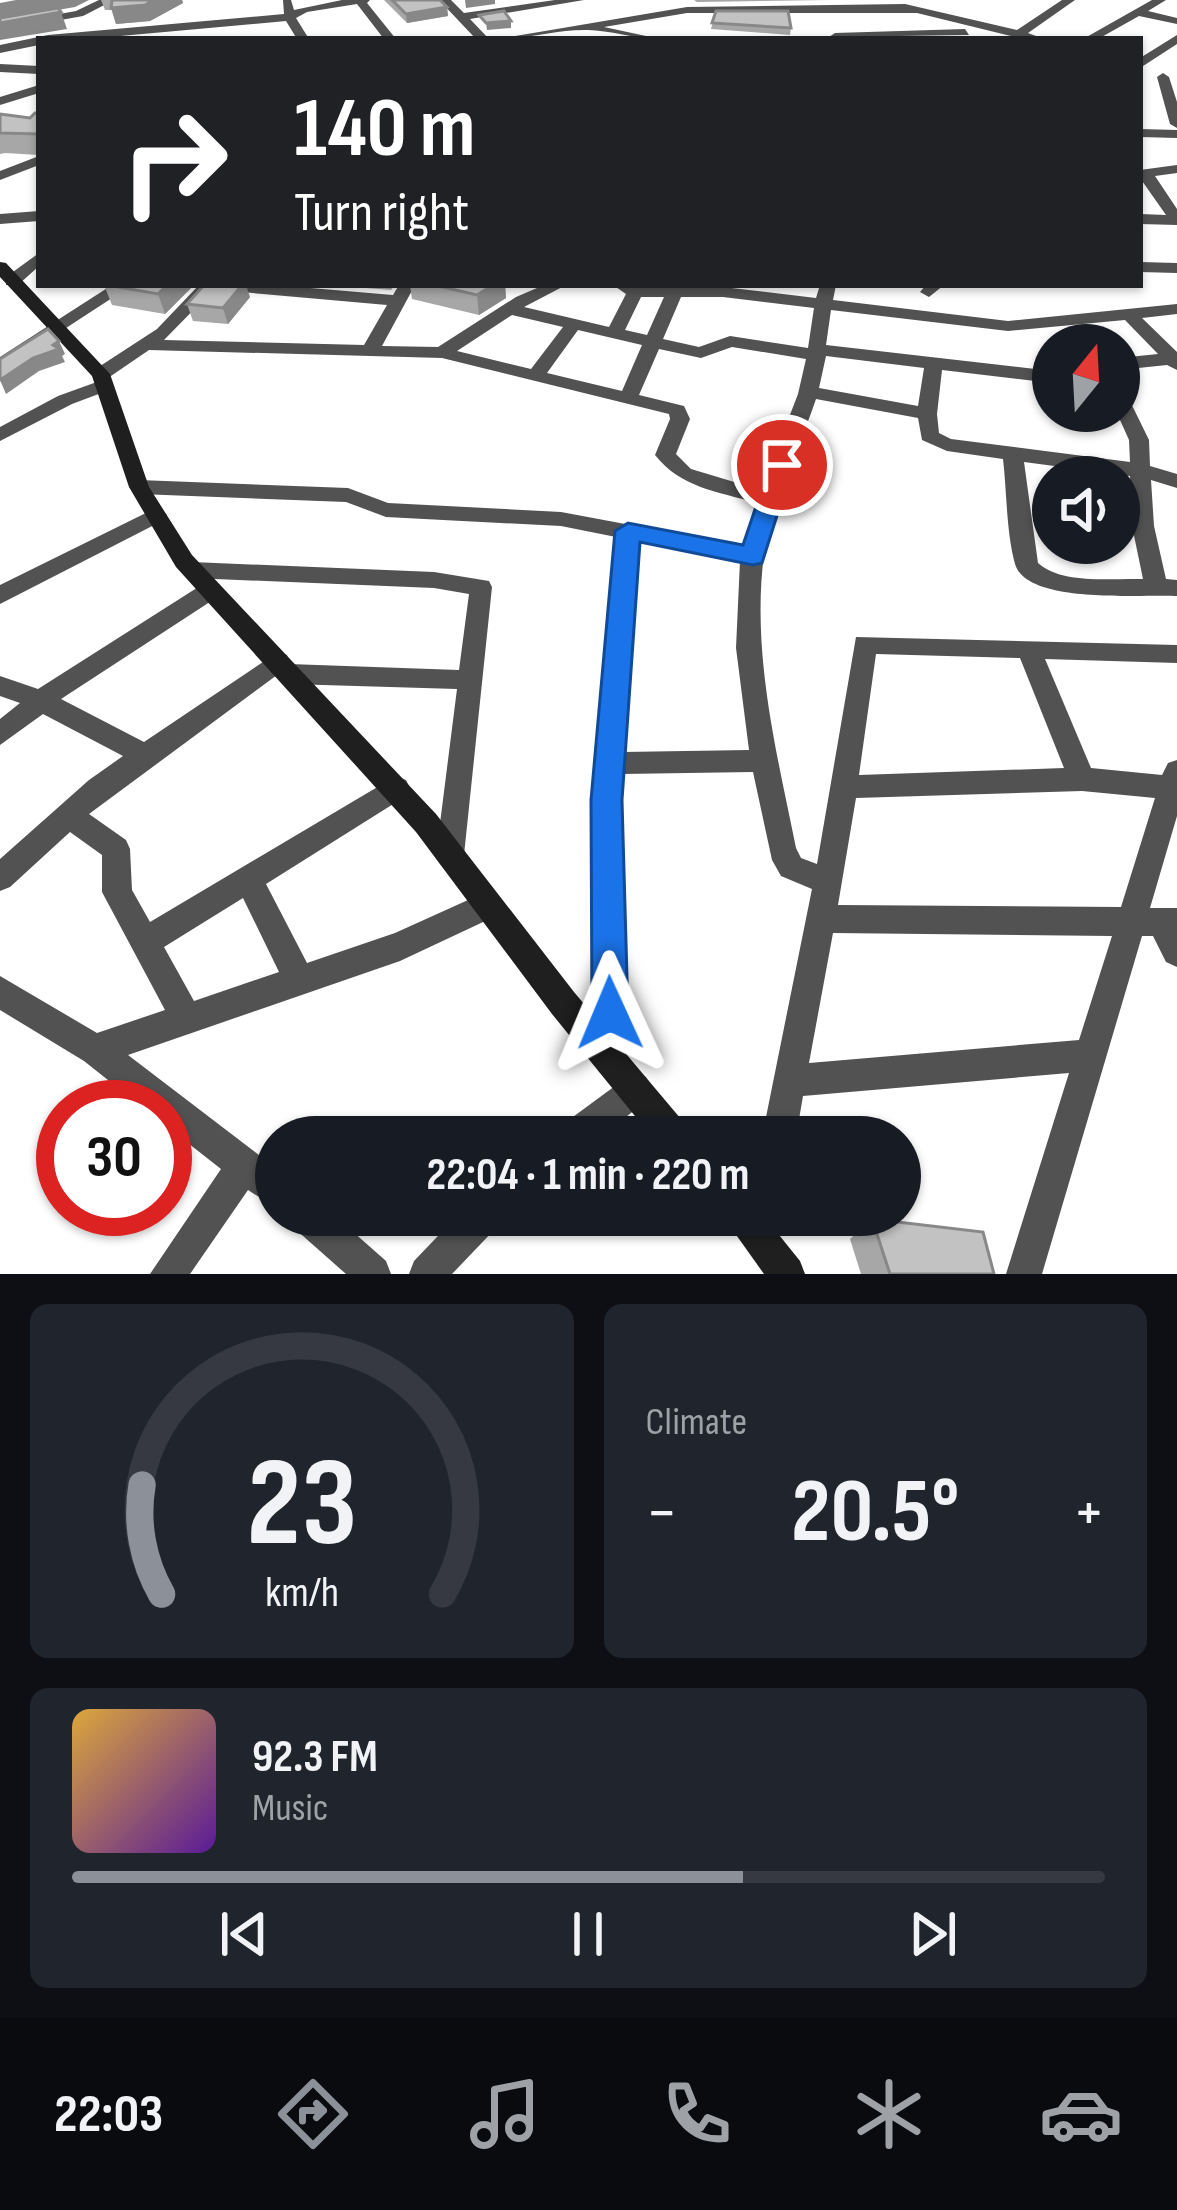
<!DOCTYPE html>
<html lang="en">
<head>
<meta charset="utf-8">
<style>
	:root { --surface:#171b24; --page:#20242c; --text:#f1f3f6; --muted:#9ea1a6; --line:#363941; --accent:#8c9099 }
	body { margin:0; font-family:"Sofia Sans Condensed",sans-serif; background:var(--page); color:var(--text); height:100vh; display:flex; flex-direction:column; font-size:45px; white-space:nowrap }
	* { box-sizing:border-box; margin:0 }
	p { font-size:39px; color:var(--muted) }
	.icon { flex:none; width:66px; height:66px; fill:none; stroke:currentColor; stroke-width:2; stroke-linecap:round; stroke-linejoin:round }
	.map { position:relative; height:1274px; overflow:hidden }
	.drawer { display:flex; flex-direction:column; gap:30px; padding:30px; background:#0d0f14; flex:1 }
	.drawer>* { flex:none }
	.guide { position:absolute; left:36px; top:36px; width:1107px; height:252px; border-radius:0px; box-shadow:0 3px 9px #0004; background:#202124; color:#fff; overflow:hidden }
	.needle { width:78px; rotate:18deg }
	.tools { position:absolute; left:1032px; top:324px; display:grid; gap:24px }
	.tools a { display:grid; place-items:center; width:108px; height:108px; border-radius:50%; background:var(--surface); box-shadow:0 3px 9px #0004; font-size:60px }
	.speed { position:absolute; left:36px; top:1080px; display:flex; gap:24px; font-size:60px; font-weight:700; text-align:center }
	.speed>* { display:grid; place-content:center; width:156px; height:156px; border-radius:50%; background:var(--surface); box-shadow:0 3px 9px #0004; line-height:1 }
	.speed .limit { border:18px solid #d22; background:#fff; color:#111 }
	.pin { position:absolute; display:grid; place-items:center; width:102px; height:102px; color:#fff; margin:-51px; border:6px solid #fff; border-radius:50%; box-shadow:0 3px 12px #0007 }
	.me { position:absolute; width:132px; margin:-66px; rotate:359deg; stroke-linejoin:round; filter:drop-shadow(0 0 9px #0008) }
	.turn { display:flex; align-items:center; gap:42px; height:252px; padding:0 60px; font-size:54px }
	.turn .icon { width:156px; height:156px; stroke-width:2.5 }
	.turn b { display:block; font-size:84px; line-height:102px }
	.big { font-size:90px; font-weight:700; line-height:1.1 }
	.drawer .card { flex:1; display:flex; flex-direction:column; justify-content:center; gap:18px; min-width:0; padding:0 42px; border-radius:18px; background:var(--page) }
	.drawer .dial { align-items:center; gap:0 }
	.dial svg { height:312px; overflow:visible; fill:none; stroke:var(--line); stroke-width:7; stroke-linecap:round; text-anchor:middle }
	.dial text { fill:var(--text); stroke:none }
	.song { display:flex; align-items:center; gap:36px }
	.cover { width:144px; height:144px; border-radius:18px; background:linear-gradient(135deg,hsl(40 70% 55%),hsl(270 70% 35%)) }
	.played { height:12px; border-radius:6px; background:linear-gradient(90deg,var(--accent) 65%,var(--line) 65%) }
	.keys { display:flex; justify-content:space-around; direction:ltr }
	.heat { display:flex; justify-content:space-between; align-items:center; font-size:66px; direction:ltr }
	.drawer .tiles { flex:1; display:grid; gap:30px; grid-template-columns:1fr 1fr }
	.card:last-child { grid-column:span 2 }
	.trip { position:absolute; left:255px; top:1116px; width:666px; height:120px; border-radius:60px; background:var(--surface); box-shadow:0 3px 9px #0004; font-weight:700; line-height:120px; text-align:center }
	.dock { display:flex; height:192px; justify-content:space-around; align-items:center; background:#090b0e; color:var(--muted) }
	.dock .icon { width:84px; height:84px }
	.dock .active { color:var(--accent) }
	.dock b { font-size:54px; color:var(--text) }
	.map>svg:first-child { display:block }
</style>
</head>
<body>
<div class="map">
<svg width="1177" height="1274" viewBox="0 0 1177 1274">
	<rect width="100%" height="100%" fill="#fff"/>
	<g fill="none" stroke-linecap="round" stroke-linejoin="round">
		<!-- street -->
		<g fill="#525252" fill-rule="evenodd">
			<polygon points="99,0 114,0 83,16 0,31 0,25 76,11"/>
			<polygon points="283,0 291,0 294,10 342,0 370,0 367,3 396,39 384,39 357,4 307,12 296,18 309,39 297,39 286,21 87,39 39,39 39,45 0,53 0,45 48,35 284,14"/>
			<polygon points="439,0 451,0 464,13 555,0 584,0 470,19 489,39 476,39"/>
			<path d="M1062,0H1075L1028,33L1044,39H1023L917,13H687L604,27L660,39C635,39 605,29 585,30C555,30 527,39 497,39L687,7L905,4L1017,30Z"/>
			<polygon points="1152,0 1166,0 1148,11 1177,18 1177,24 1139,16 1098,39 1083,39"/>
			<polygon points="965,29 969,35 829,37 835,33"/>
			<polygon points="1177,35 1177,44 1140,68 1140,58"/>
			<polygon points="0,64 39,66 39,74 0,72"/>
			<polygon points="1163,73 1169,77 1177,102 1177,128 1170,124 1157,77"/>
			<polygon points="39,85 39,93 0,105 0,97"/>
			<polygon points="1140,129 1177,130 1177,138 1140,137"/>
			<polygon points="39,156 39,165 0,180 0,171"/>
			<polygon points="1177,165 1177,173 1155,176 1177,209 1177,225 1140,224 1140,214 1166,215 1140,178 1140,170"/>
			<polygon points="39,211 39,221 0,224 0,214"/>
			<polygon points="39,253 39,266 18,285 6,285 6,277"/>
			<polygon points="1140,262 1177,263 1177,273 1140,272"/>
			<polygon points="112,285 132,285 0,371 0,357"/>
			<path d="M199,285H275L393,295L399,285H415L382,346L438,347L516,297L544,285H566L524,307L609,327L626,294L613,285L723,287L816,298L820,285H836L833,300L1008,321L1177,304V314L1142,318L1177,352V370L1167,365L1119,370V358L1158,354L1125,320L1008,331L831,310L826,345L1053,371V383L942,370L937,414L939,433L951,439L1130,462L1129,440L1116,411H1119V391L1126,393L1149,440L1150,466L1177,474V488L1151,480L1154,526L1166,579L1177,580V596C1143,594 1027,605 1015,564C1006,531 1007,492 1003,459L947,451L922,440L918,418L816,399C800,448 772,496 765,547C750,648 776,749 796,848L801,858L817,864L856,637L1177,645V663L1045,659L1091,768L1162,775L1168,763L1177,760V816L1150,908H1177V967L1166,962L1153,936H1142L1042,1274H1006L1069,1073L803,1096L796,1137H762L812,889L781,876L772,860L753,772L622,774L627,1060L623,1072L611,1076L599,1072L595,1060L592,800L616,537L561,526L386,517L346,502L139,494L129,487L139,480L348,488L388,503L561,512L743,546L756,503C717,491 681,488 655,455L670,419L669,414L442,358L149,350L108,378H94V370L157,329ZM214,289L218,290L387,305L364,345L164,340ZM641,297H664L647,335L625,330ZM681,297H723L814,308L808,348L730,336L699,347L663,339ZM512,315L563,327L531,369L457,351ZM578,330L642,345L622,391L547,373ZM732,347L806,359L798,394L761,490L691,469L676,454L690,419L684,406L639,395L659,349L701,358ZM826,356L924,368L918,406L819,388ZM1024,462L1130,476L1132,526L1143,579C1111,578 1063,585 1038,563ZM638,542L740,561L736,648L749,750L623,752ZM876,654L1020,658L1064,768L859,775ZM1082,791L1155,798L1121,907L838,905L856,798ZM833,933L1112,936L1079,1040L809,1063Z"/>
			<polygon points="926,285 944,285 929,297 920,292"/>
			<polygon points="105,379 112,381 112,389 72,404 0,441 0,427 58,396"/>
			<polygon points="156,508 167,515 164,520 0,604 0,585"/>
			<path d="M192,562L434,572L489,581L492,587L464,855L460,864L450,868L440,864L436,855L457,689L289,684L277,675L89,814L126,840L130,849L132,890L150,922L396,776L406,780L410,788L406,796L266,884L307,963L395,933L488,891L498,895L503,905L498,915L400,961L128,1055L276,1168V1208L248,1190L190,1274H150L221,1169L165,1125V1107H142L84,1061L0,1010V976L97,1033L165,1010L102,892V855L70,832L10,887L0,891V859L89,780L123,756L43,714L0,745V719L20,703L0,696V676L38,689L203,584H219L223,590L219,596L61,699L144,742L278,652L287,655L289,664L459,670L469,594L434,588L192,578L181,570ZM243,898L279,972L194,1001L164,947Z"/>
			<polygon points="634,1072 646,1077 651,1089 646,1101 601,1137 557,1137 562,1125"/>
			<polygon points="289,1215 334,1215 386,1261 391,1274 346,1274 294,1228"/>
			<polygon points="458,1215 501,1215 496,1228 452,1274 409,1274 414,1261"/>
		</g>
		<!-- secondary -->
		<g fill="#1f1f1f" fill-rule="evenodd">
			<polygon points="0,262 6,263 110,374 149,487 192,555 436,814 574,992 686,1125 691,1137 652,1137 552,1014 416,832 176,567 129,487 92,376 0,277"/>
			<polygon points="722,1215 763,1215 800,1261 805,1274 764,1274"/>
		</g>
	</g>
	<!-- wall -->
	<g fill="#a7a7a7">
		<polygon points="101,0 182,0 183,3 150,21 116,24 112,10 105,10"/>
		<polygon points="384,0 440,0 447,7 448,16 407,23"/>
		<polygon points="694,0 829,0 697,2"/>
		<polygon points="716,11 791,28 790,35 711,29"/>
		<polygon points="39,113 39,155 5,153 0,154 0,114 30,118"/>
		<polygon points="104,285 194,285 165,314 112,305"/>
		<polygon points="328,285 395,285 391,290"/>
		<polygon points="410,285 505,285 506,298 479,315 412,299"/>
		<polygon points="250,297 228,324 193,321 187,304"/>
		<polygon points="872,1219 994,1274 861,1274 850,1239"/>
	</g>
	<!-- shaded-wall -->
	<g fill="#888">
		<polygon points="16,0 89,0 75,7 0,20 0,3"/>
		<polygon points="154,0 182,0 183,3 150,21 116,24 111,8"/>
		<polygon points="465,0 495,0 495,4 466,8"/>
		<polygon points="447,7 448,16 407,23 406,14"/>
		<polygon points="61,12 67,29 0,40 0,23"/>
		<polygon points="511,21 511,28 487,30 486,23"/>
		<polygon points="167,285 194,285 165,314 158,294"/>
		<polygon points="242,285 246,285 250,297 228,324 223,308"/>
		<polygon points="493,285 505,285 506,298 479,315 477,295"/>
		<polygon points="59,341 65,354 62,356 65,362 39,371 6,394 0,380"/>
	</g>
	<!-- building -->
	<g fill="#c2c2c2" stroke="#888" stroke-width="3">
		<polygon points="112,0 154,0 145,5 111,8"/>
		<polygon points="392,0 440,0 447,7 406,14"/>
		<polygon points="58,8 61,12 0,23 0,18"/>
		<polygon points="504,11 511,21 486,23 479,15"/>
		<polygon points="716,11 788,11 791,28 712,23"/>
		<polygon points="35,113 39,113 39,134 0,133 0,114 30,118"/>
		<polygon points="107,285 167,285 158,294"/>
		<polygon points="204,285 242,285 223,308 187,304"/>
		<polygon points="434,285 493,285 477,295"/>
		<polygon points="48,329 59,341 53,345 59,349 33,358 0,380 0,359"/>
		<polygon points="872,1219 983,1232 994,1274 890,1274"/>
	</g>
	<!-- route -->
	<polygon fill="#1a73e8" stroke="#114b97" stroke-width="3" points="782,457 793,465 762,563 753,565 640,542 622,800 628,1013 623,1026 610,1031 597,1026 592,1013 591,800 615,531 628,523 743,545 770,465"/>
</svg>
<div class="tools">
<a><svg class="needle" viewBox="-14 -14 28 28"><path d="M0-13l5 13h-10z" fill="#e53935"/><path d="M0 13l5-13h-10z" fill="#9ea1a6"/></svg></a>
<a><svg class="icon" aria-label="sound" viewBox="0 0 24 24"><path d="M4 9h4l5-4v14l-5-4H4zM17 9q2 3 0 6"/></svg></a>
</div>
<div class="speed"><div class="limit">30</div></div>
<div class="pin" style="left:782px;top:465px;background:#d93025"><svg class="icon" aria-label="arrive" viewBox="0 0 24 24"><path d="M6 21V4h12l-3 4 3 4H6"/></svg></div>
<svg class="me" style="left:610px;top:1013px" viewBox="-20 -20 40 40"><path d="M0-17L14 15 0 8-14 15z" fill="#1a73e8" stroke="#fff" stroke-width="4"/></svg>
<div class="trip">22:04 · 1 min · 220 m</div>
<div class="guide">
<div class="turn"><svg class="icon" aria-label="right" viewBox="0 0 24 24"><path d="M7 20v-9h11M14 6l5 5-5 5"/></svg><div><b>140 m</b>Turn right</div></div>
</div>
</div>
<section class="drawer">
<div class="tiles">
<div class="card dial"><svg viewBox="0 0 100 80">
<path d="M14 69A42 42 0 1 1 86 69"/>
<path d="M14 69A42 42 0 0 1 9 41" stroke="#8c9099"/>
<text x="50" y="56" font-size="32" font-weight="700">23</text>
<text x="50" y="72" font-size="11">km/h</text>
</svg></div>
<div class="card"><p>Climate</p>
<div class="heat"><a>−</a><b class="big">20.5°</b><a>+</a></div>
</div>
<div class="card">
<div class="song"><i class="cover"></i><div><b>92.3 FM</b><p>Music</p></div></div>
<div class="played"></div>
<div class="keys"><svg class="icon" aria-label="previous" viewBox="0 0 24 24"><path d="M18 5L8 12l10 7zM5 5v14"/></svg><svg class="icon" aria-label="pause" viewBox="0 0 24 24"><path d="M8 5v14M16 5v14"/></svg><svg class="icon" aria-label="next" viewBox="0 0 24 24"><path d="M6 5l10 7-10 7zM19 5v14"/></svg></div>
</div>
</div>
</section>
<nav class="dock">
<b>22:03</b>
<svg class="icon active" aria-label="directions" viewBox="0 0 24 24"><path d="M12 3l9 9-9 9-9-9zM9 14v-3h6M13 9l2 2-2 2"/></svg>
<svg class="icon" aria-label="music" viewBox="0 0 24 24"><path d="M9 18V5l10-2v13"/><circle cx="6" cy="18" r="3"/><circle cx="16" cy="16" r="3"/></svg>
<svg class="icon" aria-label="phone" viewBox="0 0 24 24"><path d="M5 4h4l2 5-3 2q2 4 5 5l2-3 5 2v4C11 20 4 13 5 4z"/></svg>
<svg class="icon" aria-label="climate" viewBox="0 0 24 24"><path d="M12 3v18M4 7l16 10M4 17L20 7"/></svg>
<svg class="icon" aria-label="car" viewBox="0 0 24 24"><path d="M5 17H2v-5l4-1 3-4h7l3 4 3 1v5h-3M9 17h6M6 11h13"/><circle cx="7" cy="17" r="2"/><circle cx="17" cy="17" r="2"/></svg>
</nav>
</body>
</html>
